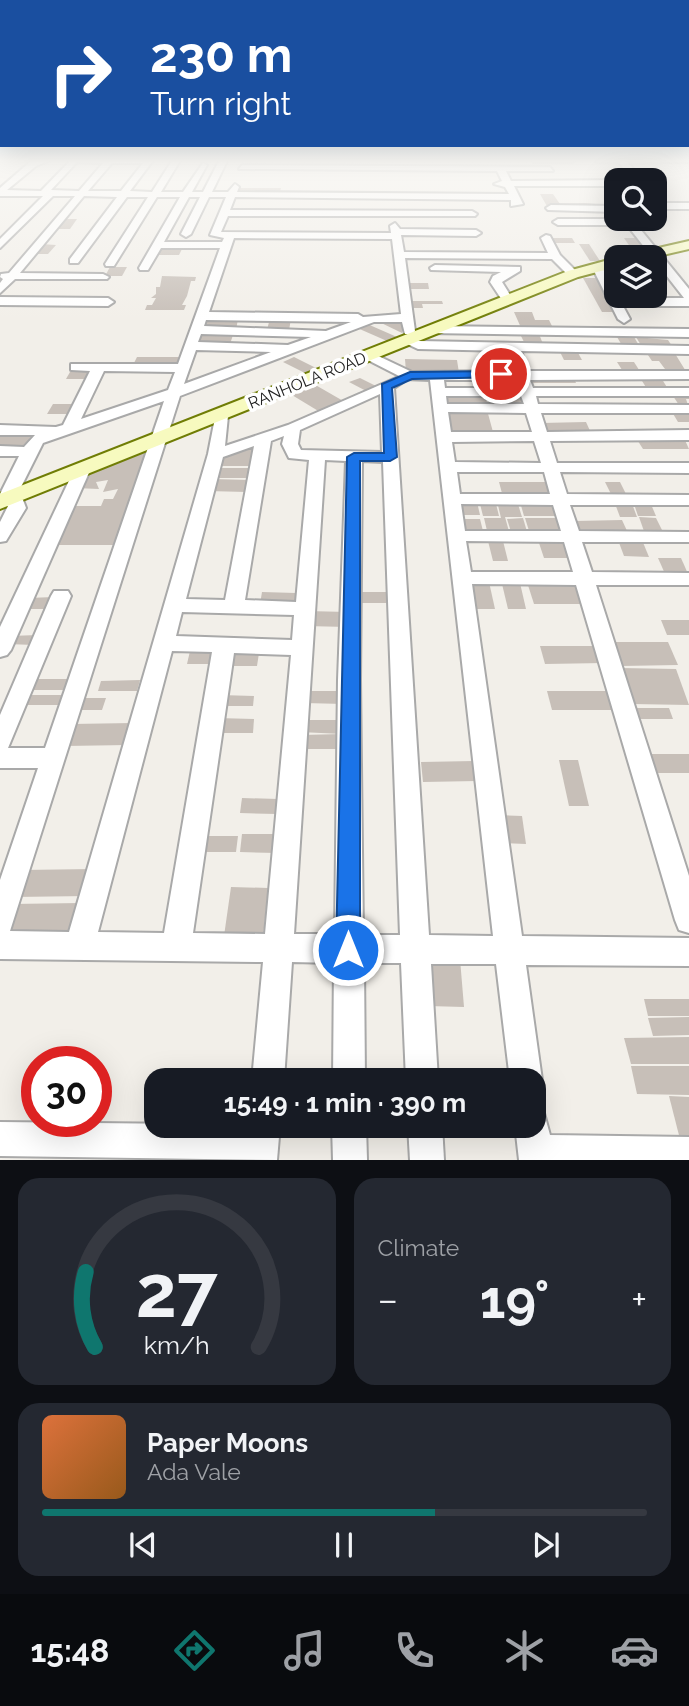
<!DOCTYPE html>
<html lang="en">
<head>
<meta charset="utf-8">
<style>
	:root { --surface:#171b24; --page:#242831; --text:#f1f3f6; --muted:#9ea1a6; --line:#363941; --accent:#0f766e }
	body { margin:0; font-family:Raleway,sans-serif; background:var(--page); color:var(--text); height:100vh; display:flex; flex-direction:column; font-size:26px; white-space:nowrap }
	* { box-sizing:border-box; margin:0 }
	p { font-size:23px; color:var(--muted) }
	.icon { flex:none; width:38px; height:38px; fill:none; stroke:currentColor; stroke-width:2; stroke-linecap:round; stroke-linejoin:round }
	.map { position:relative; height:1160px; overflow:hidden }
	.side { display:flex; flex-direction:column; gap:18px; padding:18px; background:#0d0f14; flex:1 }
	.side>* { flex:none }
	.banner { position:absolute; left:0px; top:0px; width:690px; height:147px; box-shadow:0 7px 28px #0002; background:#1a4fa0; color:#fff; overflow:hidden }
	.buttons { position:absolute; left:604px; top:168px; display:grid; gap:14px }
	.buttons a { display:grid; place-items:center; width:63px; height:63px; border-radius:14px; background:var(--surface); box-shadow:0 7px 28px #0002; font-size:35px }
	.speed { position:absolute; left:21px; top:1046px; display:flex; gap:14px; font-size:35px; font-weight:700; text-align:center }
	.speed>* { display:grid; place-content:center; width:91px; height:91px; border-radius:50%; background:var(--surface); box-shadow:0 7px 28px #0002; line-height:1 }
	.speed .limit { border:10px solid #d22; background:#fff; color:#111 }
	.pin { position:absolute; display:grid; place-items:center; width:60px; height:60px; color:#fff; margin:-30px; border:4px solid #fff; border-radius:50%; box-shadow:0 2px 7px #0007 }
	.me { position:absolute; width:77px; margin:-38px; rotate:0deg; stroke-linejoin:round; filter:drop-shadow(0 0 5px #0008) }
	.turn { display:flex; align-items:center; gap:24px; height:147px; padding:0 35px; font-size:32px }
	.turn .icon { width:91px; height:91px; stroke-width:2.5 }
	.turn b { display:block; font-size:49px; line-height:60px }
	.big { font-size:52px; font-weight:700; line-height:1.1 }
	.side .widget { flex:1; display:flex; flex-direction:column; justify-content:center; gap:10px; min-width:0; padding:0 24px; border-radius:21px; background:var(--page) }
	.side .dial { align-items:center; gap:0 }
	.dial svg { height:182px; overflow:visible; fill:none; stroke:var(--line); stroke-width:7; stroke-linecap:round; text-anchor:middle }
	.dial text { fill:var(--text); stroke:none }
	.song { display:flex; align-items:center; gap:21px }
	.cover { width:84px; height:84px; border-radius:10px; background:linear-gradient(135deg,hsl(20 70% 55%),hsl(30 70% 35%)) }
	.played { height:7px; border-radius:4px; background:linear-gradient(90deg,var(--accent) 65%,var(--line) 65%) }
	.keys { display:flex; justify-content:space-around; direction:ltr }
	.heat { display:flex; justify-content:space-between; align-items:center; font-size:38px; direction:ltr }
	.side .tiles { flex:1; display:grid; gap:18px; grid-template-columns:1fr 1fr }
	.widget:last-child { grid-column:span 2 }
	.trip { position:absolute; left:144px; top:1068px; width:402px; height:70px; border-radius:21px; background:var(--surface); box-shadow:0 7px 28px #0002; font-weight:700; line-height:70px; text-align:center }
	.dock { display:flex; height:112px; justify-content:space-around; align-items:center; background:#090b0e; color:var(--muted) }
	.dock .icon { width:49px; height:49px }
	.dock .current { color:var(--accent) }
	.dock b { font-size:32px; color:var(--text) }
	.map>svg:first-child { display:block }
</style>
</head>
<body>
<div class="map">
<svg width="689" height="1160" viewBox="0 0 689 1160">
	<rect width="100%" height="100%" fill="#f2efe9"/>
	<!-- building -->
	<g fill="#c7bfb8">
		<polygon points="236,188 281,188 279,195 268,195 267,199 260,199 261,191 235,191"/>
		<polygon points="540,194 553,194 560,204 585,203 604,205 607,208 548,208"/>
		<polygon points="62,219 77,219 70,229 53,229"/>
		<polygon points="549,238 572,238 575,243 552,243"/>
		<polygon points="624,238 639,238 648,251 633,251"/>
		<polygon points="41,244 56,245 48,254 32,254"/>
		<polygon points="579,244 589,244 600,261 590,261"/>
		<polygon points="160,245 184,245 179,255 154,255"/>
		<polygon points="110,267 127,267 122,276 105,276"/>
		<polygon points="162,276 196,277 195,281 191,281 187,296 182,305 186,305 184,310 145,310 147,305 152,305 156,298 151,298 156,294 156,287 160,287"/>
		<polygon points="583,278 599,278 619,312 602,312"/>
		<polygon points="404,283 428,283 429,289 405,289"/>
		<polygon points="405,301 442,301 443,304 422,304 423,308 408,308"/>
		<polygon points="514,312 532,312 535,320 549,320 554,330 522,330"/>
		<polygon points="270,318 291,319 289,330 267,330"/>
		<polygon points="238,319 236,330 205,328 208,320"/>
		<polygon points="373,319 404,320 402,333"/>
		<polygon points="365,323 397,337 387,341 355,327"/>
		<polygon points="202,332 234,332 229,347 196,346"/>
		<polygon points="520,334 539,334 543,344 525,344"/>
		<polygon points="617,337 634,337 640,347 623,347"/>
		<polygon points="636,337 668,340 674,349 642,347"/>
		<polygon points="481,348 510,348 514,359 484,360"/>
		<polygon points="577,351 582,360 564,360 560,352"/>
		<polygon points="646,352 674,352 687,373 668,373 659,361 652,361"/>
		<polygon points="137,357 179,357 177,363 134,363"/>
		<polygon points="294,357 316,368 305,373 283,362"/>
		<polygon points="405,359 457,360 459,373 406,372"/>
		<polygon points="617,362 634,362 641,373 624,373"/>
		<polygon points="70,372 91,372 87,379 66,379"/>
		<polygon points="525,376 573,376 576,383 528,383"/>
		<polygon points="639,376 660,376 668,389 647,389"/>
		<polygon points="360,378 380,388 370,393 349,382"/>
		<polygon points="312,383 345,402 320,412 287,392"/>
		<polygon points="503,393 521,393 526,407 508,407"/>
		<polygon points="671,393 689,393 689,399 686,399 689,408 681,408"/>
		<polygon points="441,394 484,394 488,405 443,405"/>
		<polygon points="53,404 73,404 68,414 47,414"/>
		<polygon points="440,410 487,410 493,432 444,432"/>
		<polygon points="672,412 689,412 689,422 678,422"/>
		<polygon points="586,422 591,433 545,434 541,423"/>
		<polygon points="0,431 34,432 24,447 0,447"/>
		<polygon points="636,438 684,438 689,449 643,449"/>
		<polygon points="153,447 119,545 50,545 67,506 101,506 104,499 113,499 118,489 103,492 108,480 96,482 99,489 75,488 83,471"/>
		<polygon points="254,448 251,466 214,466 216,460"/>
		<polygon points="214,468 251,468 249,478 212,478"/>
		<polygon points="211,479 250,480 247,492 207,491"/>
		<polygon points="499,482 546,482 552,496 503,497"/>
		<polygon points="605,482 620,482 627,496 612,496"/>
		<polygon points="479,500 495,500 499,516 483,516"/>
		<polygon points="497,501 517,501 522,517 505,517 510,535 488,535 484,518 501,518"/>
		<polygon points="614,501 631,501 637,517 620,517"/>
		<polygon points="633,501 650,502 656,516 638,516"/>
		<polygon points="454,502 477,502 480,515 457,515"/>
		<polygon points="520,502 551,502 556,516 524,516"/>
		<polygon points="639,517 656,518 664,534 645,534"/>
		<polygon points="523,518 528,535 512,535 507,519"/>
		<polygon points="525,518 558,518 563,533 530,534"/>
		<polygon points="461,519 480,519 484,535 464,535"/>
		<polygon points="622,520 628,533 580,533 575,521"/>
		<polygon points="538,540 565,540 571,558 544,558"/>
		<polygon points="618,540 642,540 649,557 624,556"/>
		<polygon points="488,541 503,541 508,561 493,561"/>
		<polygon points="658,558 681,558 689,576 666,576"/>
		<polygon points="578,581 586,604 534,604 527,582"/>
		<polygon points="469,582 489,582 495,609 474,609"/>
		<polygon points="520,583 526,609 508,609 502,584"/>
		<polygon points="262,592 296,593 295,605 260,604"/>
		<polygon points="353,592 390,592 391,603 353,603"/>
		<polygon points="54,597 49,609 23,609 28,598"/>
		<polygon points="306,611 348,612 348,627 305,626"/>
		<polygon points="661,620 689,620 689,635 667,635"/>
		<polygon points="38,635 34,645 7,644 10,636"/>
		<polygon points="612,642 668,642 678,665 621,666"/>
		<polygon points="540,646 598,646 604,663 545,664"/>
		<polygon points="190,651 218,651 216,664 187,664"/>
		<polygon points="226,653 259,653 257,666 223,666"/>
		<polygon points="620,668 676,669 689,705 632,704"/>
		<polygon points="30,679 74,679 70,690 25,690"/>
		<polygon points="140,680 137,691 98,691 101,681"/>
		<polygon points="306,691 344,691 344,704 304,703"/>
		<polygon points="547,691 616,691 621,710 552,710"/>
		<polygon points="27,695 70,695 67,705 24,705"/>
		<polygon points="220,695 254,696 253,706 218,706"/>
		<polygon points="83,698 106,698 102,710 79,710"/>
		<polygon points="634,708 669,708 673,719 638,719"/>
		<polygon points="217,718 254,719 253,733 214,733"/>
		<polygon points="302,720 345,720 345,749 301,749 302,735 342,734 300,732"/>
		<polygon points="133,723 128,745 65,746 71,724"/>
		<polygon points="647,754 689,754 689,773 654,773"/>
		<polygon points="559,760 578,760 589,806 569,806"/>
		<polygon points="474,761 477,781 423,782 421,762"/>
		<polygon points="242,798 278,799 277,814 240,813"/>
		<polygon points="497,815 522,816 526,844 500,843"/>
		<polygon points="242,834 279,834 277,853 240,852"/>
		<polygon points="200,836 238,836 236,852 198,852"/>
		<polygon points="94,869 88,896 14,897 22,870"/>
		<polygon points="231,887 268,888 263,937 224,936"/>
		<polygon points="81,903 73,938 1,939 11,904"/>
		<polygon points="426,958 460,959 464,1007 428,1006"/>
		<polygon points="644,999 689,999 689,1016 648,1016"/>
		<polygon points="689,1017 689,1035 653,1036 648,1018"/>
		<polygon points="689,1037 689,1064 631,1064 624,1038"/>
		<polygon points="631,1066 689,1066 689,1095 637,1094"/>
		<polygon points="669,1096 689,1097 689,1151 683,1151"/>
	</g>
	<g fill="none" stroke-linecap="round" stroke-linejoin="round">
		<!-- street casing -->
		<g stroke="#a9a9a9" stroke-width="4">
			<g id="street">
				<path d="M41,159H53L36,166L7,190L41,191L72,159H154L130,191L152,192L173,159H181L161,192H183L203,163L207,165L192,192H203L220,159H228L212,192H228L235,184L239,187L237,192L509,194L505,187L494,184L502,181L497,171L239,169L242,165L550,167L553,171H506L511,181L616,180V186H514L523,204L511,206V200L235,197L230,210L472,211L477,214L475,216H228L221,232L391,233L390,226L395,223L400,229L476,230L481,233L476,236L401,235L404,252L548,253L541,238L546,235L550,236L560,255L579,274L569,276L552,259L405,258L415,331L413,334H405L402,322H374L180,396L10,931L69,932L208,454L216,413H226L228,416L225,446L288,425L396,378L403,382L394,388L429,935L493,936L430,380L405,379L360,356L367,352L372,353L412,372L514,371L508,351L418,349L401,341L407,337L419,341L689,346V354L521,351L528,371H689V379L530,380L533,388H689V396H536L538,404L689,405V413H541L547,432L689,430V440L550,441L557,463H689V473L560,472L567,494L689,495V505H570L579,531L689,532V542H582L592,572L689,573V585H596L689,876V933L679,930L675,920L576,585L472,584L522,936L689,938V966L526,965L542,1080L538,1092L534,1093V1080H510L496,964H431L438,1080H406L401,963H364L365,1080H333L334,963L292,962L284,1080H252L263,962L0,959V880L38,768H0V715L51,596L54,591H68L71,596L8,748H45L164,401L43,443L16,497L23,500L26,508L6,541L0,542V522L8,506L0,503V494L19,456H0V446L24,447L35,435H0V425L56,427L63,425L90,371L71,370V364H178L220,248H161L148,270H140L139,268L180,197H157L114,266H106L105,264L148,197H127L78,263H70V259L117,197L84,196L20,273L103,274L109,277L107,279H15L0,293V283L3,279L0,277L1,274L9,273L75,196H53L0,248V239L43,196H0V188L30,162ZM77,162L103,163L79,191L51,190ZM112,163H143L121,191H88ZM189,197H200L181,234L186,237L191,234L209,197H226L210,235L224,238L222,242H164ZM234,238L392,239L401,314L363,317L358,314L209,312ZM206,320L351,322L326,331L204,326ZM201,334L311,337L288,345L198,342ZM196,350L271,352L184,384ZM104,371L175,372L168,390L81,419ZM444,380H516L519,388H445ZM380,394L382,452L301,450L298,444L300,430ZM446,396H521L524,404H447ZM448,412L526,413L532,432H451ZM284,436L282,444L289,458L309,460L296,602L245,600L271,441ZM534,441L541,463L455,462L452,442ZM254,446L225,600L186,599L223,457ZM325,460L346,461L338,680L335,934H294ZM362,461L383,462L400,935H363L360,680ZM457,472H544L550,494H460ZM461,504L553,505L561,531H465ZM466,541L564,542L573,572H471ZM182,612L294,615L292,640L176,636ZM172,651L212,652L164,933L98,932ZM234,653L291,655L265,934L193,933Z"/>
				<polygon points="531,159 575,159 576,160 572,162 534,162"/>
				<polygon points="594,159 689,159 689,162 627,162 643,180 635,180 618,162 597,162"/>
				<rect x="654" y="203" width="35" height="6"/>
				<polygon points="551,205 616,206 616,212 548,210 546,208"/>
				<polygon points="632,219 689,289 689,306 623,306 630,319 624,323 618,319 592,267 593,265 601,265 619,298 684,298 627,225 558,225 553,222 558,219"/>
				<polygon points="435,265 520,267 520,271 502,282 514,301 504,303 490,282 493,276 501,272 431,270 430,268"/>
				<polygon points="0,297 108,298 114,302 108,306 0,305"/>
				<polygon points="432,326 689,329 689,337 428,333 428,327"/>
				<polygon points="83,463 91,468 11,650 7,655 0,657 0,627 75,468"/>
				<polygon points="534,1109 544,1113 550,1135 689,1137 689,1160 519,1160 515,1125 534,1125"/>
				<polygon points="0,1122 280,1125 277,1160 0,1156"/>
				<polygon points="332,1125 366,1125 367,1160 333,1160"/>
				<polygon points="408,1125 442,1125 444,1160 410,1160"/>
			</g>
		</g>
		<!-- secondary casing -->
		<g stroke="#707d05" stroke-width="4">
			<g id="secondary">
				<polygon points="689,241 689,249 654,257 630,257 632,254"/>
				<polygon points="616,258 616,267 578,277 0,509 0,494 568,271"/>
			</g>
		</g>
		<!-- street -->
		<use href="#street" fill="#fff" fill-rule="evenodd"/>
		<!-- secondary -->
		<use href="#secondary" fill="#f7fabf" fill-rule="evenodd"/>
	</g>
	<!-- sky -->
	<linearGradient id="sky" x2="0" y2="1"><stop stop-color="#8fc0e4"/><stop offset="0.5" stop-color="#f9f8f5"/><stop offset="1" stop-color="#f9f8f5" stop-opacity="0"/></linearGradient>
	<rect width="689" height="321" fill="url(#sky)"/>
	<!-- route -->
	<polygon fill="#1a73e8" stroke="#114b97" stroke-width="2" points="501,371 505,372 505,377 412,379 392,388 397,457 390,461 360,461 360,950 356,959 348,962 339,959 336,950 347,457 354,453 384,453 382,384 410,372"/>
	<g text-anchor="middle" stroke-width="7" stroke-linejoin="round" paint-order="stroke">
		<!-- far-street labels -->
		<g font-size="16" fill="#222" stroke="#fff">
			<text transform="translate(307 380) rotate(-22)" y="6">RANHOLA ROAD</text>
		</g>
	</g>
</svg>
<div class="buttons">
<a><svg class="icon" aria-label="search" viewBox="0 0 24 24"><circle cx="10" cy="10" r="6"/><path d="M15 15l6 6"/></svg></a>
<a><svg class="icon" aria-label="layers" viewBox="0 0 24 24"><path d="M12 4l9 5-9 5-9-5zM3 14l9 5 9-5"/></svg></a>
</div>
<div class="speed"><div class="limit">30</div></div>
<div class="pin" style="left:501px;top:374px;background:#d93025"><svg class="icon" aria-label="arrive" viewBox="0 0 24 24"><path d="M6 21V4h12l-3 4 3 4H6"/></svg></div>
<svg class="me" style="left:348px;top:950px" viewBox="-20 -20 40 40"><circle r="17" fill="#1a73e8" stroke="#fff" stroke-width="3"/><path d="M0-11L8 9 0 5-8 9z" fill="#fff"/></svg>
<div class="trip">15:49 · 1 min · 390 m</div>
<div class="banner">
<div class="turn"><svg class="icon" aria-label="right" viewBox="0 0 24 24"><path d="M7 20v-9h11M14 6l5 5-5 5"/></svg><div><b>230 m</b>Turn right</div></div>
</div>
</div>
<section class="side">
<div class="tiles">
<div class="widget dial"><svg viewBox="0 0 100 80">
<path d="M14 69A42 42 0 1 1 86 69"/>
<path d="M14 69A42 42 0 0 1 10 36" stroke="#0f766e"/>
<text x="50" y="56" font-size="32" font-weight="700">27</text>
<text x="50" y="72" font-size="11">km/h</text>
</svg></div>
<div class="widget"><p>Climate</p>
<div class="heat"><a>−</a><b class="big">19°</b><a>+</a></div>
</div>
<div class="widget">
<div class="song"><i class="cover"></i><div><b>Paper Moons</b><p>Ada Vale</p></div></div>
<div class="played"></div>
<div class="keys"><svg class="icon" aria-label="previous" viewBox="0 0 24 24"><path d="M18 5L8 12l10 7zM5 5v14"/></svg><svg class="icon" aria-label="pause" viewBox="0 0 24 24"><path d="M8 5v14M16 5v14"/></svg><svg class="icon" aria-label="next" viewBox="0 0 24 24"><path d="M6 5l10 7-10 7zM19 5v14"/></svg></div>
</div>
</div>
</section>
<nav class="dock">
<b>15:48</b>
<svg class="icon current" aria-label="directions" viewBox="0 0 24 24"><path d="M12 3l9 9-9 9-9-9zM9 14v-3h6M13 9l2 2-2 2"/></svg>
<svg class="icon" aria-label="music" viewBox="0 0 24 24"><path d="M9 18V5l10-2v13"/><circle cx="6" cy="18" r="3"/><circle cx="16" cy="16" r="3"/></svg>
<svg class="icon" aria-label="phone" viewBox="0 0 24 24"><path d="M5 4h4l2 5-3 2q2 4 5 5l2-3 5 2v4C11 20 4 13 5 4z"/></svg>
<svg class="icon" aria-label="climate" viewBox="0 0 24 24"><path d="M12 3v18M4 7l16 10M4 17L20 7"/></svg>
<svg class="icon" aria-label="car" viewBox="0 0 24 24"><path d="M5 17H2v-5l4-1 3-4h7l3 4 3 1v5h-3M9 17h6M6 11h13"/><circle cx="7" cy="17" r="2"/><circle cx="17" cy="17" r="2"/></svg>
</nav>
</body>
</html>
